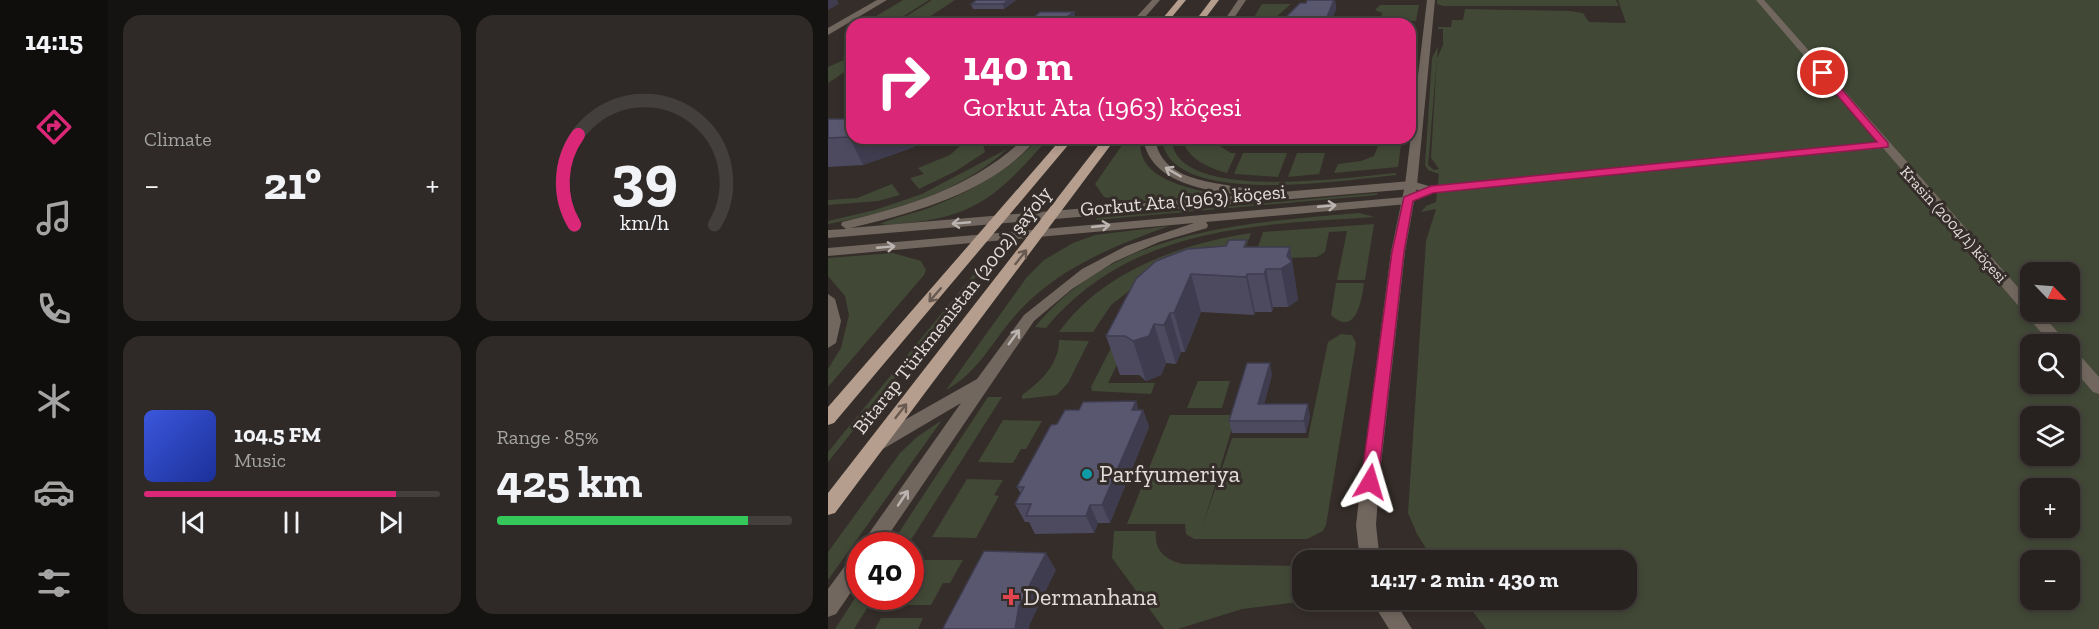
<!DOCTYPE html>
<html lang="en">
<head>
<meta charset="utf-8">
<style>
	:root { --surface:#27221f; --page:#2f2a28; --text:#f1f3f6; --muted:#a4a4a4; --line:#433f3d; --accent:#db2777 }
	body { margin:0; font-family:"Zilla Slab",serif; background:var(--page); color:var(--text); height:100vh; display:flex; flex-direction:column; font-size:22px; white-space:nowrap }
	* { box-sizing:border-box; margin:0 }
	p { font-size:20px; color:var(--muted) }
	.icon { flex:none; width:33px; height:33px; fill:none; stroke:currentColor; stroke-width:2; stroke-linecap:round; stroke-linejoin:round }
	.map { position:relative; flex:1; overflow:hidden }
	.panel { display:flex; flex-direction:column; gap:15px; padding:15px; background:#151311; width:720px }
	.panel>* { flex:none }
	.banner { position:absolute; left:18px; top:18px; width:570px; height:126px; border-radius:18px; box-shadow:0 3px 9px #0003,0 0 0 2px var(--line); background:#db2777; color:#fff; overflow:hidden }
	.needle { width:39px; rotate:115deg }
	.controls { position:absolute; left:1192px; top:262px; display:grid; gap:12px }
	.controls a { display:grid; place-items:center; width:60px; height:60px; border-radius:12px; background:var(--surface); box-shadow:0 3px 9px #0003,0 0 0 2px var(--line); font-size:30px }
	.speed { position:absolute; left:18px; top:532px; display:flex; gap:12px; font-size:30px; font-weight:700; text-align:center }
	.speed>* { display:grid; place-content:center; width:78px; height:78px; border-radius:50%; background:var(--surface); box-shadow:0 3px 9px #0003,0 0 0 2px var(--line); line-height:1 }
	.speed .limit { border:9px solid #d22; background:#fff; color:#111 }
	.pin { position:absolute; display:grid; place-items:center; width:51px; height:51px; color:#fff; margin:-26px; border:3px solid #fff; border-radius:50%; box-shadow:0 2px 6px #0007 }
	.me { position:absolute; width:66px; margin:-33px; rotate:7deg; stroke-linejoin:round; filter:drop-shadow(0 0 4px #0008) }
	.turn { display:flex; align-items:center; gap:21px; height:126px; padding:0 18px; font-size:27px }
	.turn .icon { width:78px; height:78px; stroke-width:2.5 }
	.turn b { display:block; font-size:42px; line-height:51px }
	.big { font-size:45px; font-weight:700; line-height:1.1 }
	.panel .widget { flex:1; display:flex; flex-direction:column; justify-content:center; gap:9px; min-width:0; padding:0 21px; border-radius:18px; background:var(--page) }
	.panel .dial { align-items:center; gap:0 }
	.dial svg { height:156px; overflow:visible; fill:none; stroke:var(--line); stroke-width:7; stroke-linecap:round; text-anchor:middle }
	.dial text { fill:var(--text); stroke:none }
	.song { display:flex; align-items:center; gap:18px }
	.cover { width:72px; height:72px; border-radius:9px; background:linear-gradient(135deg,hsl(230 70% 55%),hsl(230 70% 35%)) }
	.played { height:6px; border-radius:3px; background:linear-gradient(90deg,var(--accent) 85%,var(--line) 85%) }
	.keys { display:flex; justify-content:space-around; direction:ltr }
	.heat { display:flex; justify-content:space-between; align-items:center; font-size:33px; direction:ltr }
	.charge { height:9px; border-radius:4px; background:linear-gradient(90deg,#34c759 85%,var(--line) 0) }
	.panel .tiles { flex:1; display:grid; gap:15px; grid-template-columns:repeat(2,1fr) }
	.trip { position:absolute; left:464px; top:550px; width:345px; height:60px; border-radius:18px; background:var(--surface); box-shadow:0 3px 9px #0003,0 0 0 2px var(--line); font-weight:700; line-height:60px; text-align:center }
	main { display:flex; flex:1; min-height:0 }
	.menu { display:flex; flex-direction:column; width:108px; justify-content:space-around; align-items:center; background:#100e0c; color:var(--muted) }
	.menu .icon { width:42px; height:42px }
	.menu .active { color:var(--accent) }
	.menu b { font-size:27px; color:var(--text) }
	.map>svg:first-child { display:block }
</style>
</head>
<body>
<main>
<nav class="menu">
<b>14:15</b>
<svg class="icon active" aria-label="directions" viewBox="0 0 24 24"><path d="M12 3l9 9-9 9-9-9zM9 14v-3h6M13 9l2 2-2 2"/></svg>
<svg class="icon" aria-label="music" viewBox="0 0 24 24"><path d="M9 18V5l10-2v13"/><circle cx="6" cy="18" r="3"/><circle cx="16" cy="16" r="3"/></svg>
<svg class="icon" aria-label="phone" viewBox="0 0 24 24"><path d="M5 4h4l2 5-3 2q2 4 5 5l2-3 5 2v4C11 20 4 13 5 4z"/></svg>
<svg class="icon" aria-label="climate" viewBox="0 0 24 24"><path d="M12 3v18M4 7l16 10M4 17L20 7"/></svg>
<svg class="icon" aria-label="car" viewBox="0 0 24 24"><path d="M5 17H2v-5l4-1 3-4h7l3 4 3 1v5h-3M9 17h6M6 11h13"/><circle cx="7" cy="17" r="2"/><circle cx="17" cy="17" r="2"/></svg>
<svg class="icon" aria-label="filters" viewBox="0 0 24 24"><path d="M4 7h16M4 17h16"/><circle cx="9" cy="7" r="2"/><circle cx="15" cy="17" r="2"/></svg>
</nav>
<section class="panel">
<div class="tiles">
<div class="widget"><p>Climate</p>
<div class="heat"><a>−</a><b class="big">21°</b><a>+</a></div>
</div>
<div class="widget dial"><svg viewBox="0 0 100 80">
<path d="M14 69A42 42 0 1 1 86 69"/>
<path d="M14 69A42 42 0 0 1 16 23" stroke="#db2777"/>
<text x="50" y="56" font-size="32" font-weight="700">39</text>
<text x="50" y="72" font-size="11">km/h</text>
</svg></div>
<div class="widget">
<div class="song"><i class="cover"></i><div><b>104.5 FM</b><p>Music</p></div></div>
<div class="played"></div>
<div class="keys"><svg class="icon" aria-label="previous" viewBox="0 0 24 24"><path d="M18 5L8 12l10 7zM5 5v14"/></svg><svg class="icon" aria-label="pause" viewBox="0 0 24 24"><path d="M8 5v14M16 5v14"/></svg><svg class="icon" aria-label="next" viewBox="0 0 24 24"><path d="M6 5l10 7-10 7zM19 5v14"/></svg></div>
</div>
<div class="widget"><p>Range · 85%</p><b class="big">425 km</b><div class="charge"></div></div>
</div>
</section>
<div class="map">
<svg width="1271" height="629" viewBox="0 0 1271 629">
	<rect width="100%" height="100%" fill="#342d29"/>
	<!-- green -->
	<g fill="#424836" fill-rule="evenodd">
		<polygon points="75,0 101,0 68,21 40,21"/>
		<polygon points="104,0 127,0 95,21 71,21"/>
		<polygon points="609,0 788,0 791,6 615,6 609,4"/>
		<path d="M790,0H1271V629H658L636,600H798V561H606L589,534L580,513L598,241L608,209L593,212L598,206L608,202L611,174L600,170L597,165L604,58L610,46L600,165L606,170L611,169L603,158L609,58L615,45V29H610V27H623L624,20H635L637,9L742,11L755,13L761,22L798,23ZM1203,273H1242V312H1203ZM1203,345H1242V384H1203ZM1203,417H1242V456H1203ZM1203,489H1242V528H1203ZM1203,561H1242V600H1203Z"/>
		<polygon points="434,4 463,4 445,20 422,24"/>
		<polygon points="552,5 591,5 588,21 552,21 554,13 547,10"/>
		<polygon points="24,51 24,67 0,83 0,67 16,60 15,57"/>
		<polygon points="140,138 161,138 155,144 157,152 128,171 91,189 82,178 96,174 90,168 122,155"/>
		<path d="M211,138H221C178,185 156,214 88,222C77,223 63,226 52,224C66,217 85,214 101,208C142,192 181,171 211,138Z"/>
		<path d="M299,138H313C306,180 363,188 391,195L304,202L276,197L267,184Z"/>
		<path d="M334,138H344C344,205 528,176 568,173V175C523,179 339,210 334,138Z"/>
		<path d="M355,138H379L403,153H408L399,173C381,168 357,158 355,138Z"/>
		<polygon points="553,138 574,138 570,167 506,173 510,164 533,161 546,156"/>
		<path d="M179,149C133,193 61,212 0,224V221L47,210L94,194Z"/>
		<polygon points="415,153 459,153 450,177 406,174"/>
		<polygon points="469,153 497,153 491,174 460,177"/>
		<polygon points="64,184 72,195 50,201 0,205 0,200 29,198"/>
		<polygon points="549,193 549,195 268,220 269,218"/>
		<path d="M531,213L547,217C426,225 303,226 218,328L207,327C286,229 416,223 531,213Z"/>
		<polygon points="546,224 537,280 509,280 519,231 501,232 497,252 489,257 426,259 435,232"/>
		<path d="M341,226C288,245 233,267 193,309C166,337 153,371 118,390L199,277L216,260L245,243L267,235Z"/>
		<path d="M423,233L414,258L305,288L283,305L265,332H231C275,271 352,244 423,233Z"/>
		<polygon points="65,253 93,261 98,270 96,275 0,387 0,369 13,348 21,315 17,296 0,276 0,258"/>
		<polygon points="150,269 154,269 0,462 0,452"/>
		<path d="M508,283H536C534,299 528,338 503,315Z"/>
		<polygon points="513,334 524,335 528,343 498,525 495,531 479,539 366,539 358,534 357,524 299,524 342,415 408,415 375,525 404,438 480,438 500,342"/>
		<path d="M231,340L261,341L240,383L229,395L194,399V395C212,382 231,365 231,340Z"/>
		<polygon points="283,348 297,348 280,383 327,383 323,394 264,391 263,387"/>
		<polygon points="370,381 402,381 394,408 359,408"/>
		<polygon points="160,397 174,397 79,546 62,546"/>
		<polygon points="114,420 0,580 0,552 72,453 89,437"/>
		<polygon points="175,420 214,421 198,449 193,449 185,463 150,462"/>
		<polygon points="139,479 175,480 166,495 171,496 148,538 104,537"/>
		<path d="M286,531H328C326,550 336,559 354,564L474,566V600H486L414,609L350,629H336L284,558Z"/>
		<polygon points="89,560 135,560 122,583 115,583 103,605 62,605 67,597 82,597 83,571"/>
		<polygon points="31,592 32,597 46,597 26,629 7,629"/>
		<polygon points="53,618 95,618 90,629 47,629"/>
	</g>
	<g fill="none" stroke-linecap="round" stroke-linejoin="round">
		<!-- minor -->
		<g fill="#72675f" fill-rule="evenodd">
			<polygon points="49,0 59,0 0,35 0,28"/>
			<polygon points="324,0 332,0 311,24 302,24"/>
			<polygon points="410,0 418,0 402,24 394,24"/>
			<path d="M928,0H936L1203,302V312H1212L1241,345H1224L1055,148L606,192L580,204L378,222L380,225L379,228L331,242L286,262L244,289L206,321L53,546H32L133,403L55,449L49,451L43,449L40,444L43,439L149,379L196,315L254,269L298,246L366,223L0,256V248L577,197L591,190L583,189L0,238V230L18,229L13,225L14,222C82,206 145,187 197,138H209C164,193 87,212 22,228L414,195C376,190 322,183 315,138H327C333,182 385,181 419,189L421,192L417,195L583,181L601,186L1050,142Z"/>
			<polygon points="0,294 7,299 13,321 8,343 0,348"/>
			<polygon points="1242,350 1248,351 1271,377 1271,394 1265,392 1242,365"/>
			<polygon points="32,552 32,579 8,614 0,617 0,589 25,555"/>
		</g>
		<!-- tertiary -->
		<g fill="#72675f" fill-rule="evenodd">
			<polygon points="599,0 607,0 589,185 577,252 551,482 548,525 552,561 532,561 528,525 533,482 563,252 577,185"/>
			<polygon points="543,600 566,600 584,629 561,629"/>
		</g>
		<!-- primary -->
		<g fill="#b69e8e" fill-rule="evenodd">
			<polygon points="350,0 358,0 338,24 330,24"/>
			<polygon points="383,0 391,0 373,24 365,24"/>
			<polygon points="234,138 246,138 6,423 0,425 0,407"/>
			<polygon points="276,138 288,138 7,513 0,515 0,493"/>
		</g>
	</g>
	<!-- wall -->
	<g fill="#4d4a60">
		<polygon points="149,0 188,0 176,9 145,9 143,4"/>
		<polygon points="479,0 507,0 508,9 502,24 453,24 453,22 478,3"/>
		<polygon points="0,119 15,119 86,147 35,165 0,167"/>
		<polygon points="425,138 495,138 494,140 475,141 474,144 428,140"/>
		<polygon points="462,247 470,300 460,307 445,307 444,312 427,312 426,315 373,312 357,352 353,352 348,364 338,363 333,375 318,381 311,375 292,375 278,336 308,279"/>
		<polygon points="444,375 436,404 482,416 478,433 404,433 401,421"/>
		<polygon points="308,401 310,410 315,410 321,427 282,523 270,523 266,533 207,534 201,522 197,522 187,504 193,494 189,487 251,410"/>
	</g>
	<!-- shaded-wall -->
	<g fill="#3e3c4e">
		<polygon points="0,0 9,0 11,4 0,10"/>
		<polygon points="181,0 188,0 176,9 175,4"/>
		<polygon points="506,0 507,0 508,9 502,24 496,24"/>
		<polygon points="246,12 249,21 244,24 228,24"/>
		<polygon points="24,136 24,138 97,138 86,147 35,165 21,137"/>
		<polygon points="462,247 470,300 460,307 453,269"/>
		<polygon points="438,269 445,307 444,312 436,274"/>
		<polygon points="363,274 373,312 357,352 346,313"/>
		<polygon points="419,274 427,312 426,315 418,277"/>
		<polygon points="342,313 353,352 348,364 336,325"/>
		<polygon points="326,324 338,363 333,375 318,381 305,341"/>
		<polygon points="442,363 444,375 433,416 430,404"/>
		<polygon points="308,401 312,415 315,410 321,427 282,523 274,505 304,410"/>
		<polygon points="480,404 482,416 478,433 476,421"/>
		<polygon points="262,505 270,523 266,533 258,516"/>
		<polygon points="218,553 228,570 202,624 201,629 187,629 191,606"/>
	</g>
	<!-- building -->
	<g fill="#595670" stroke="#3e3c4e" stroke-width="1.5">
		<polygon points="149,0 181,0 175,4 143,4"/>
		<polygon points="479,0 506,0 496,24 467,24 469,22 453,22 472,3 478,3"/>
		<polygon points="212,12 246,12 228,24 198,24"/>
		<polygon points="24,116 24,136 21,137 0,138 0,119 15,119"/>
		<polygon points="401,240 419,240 416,247 462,247 459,256 464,262 453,269 438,269 436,274 419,274 418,277 363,274 346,313 342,313 336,325 326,324 321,336 305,341 297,336 278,336 308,279 328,261 359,249 398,246"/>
		<polygon points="419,363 442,363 430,404 480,404 476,421 401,421"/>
		<polygon points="308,401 304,410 315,410 274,505 262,505 258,516 198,516 203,504 187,504 196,487 189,487 223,425 229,424 237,410 251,410 255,402"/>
		<polygon points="156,551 218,553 191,606 187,629 115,629 116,626"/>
	</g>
	<!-- one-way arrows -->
	<defs><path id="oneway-shaft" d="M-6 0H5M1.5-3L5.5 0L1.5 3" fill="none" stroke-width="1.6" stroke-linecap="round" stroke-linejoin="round" transform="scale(1.5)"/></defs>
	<g stroke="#bbb4b0">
		<use href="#oneway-shaft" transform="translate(345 172) rotate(-150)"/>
		<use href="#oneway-shaft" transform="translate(499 206) rotate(-5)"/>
		<use href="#oneway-shaft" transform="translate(133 223) rotate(175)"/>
		<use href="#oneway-shaft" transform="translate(273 226) rotate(-6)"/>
		<use href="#oneway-shaft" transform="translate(58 247) rotate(-5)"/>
		<use href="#oneway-shaft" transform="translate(186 337) rotate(-54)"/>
		<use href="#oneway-shaft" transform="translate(75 498) rotate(-56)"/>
	</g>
	<g stroke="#685a51">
		<use href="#oneway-shaft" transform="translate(193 257) rotate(-52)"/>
		<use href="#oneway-shaft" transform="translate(107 295) rotate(131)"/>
		<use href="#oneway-shaft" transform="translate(73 411) rotate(-52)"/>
	</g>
	<!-- route -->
	<polygon fill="#db2777" stroke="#8e194d" stroke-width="1.5" points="992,71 998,71 1060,143 1060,147 605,193 585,201 576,252 550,482 548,486 536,486 533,482 564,252 576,197 603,186 1049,142 992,75"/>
	<!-- markers -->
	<circle fill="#0f9aa8" stroke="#342d29" stroke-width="2" cx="259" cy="474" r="6"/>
	<path fill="#e0444e" stroke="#342d29" stroke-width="2" d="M180 588h6v6h6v6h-6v6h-6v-6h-6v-6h6z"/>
	<g text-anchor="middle" stroke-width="6" stroke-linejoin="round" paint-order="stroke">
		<!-- far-street labels -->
		<g font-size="16" fill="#e2dddb" stroke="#342d29">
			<text transform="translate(1126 224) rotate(48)" y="6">Krasin (2004/1) köçesi</text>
		</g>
		<!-- street labels -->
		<g font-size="20" fill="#e2dddb" stroke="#342d29">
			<text transform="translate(355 200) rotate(-5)" y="7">Gorkut Ata (1963) köçesi</text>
			<text transform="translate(124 310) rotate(-52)" y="7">Bitarap Türkmenistan (2002) şaýoly</text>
		</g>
		<!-- near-poi labels -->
		<g font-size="24" fill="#e2dddb" stroke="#342d29" text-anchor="start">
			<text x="271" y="482">Parfyumeriya</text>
			<text x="195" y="605">Dermanhana</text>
		</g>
	</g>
</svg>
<div class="controls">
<a><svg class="needle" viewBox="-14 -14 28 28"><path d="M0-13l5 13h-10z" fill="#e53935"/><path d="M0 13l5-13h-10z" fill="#a4a4a4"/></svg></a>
<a><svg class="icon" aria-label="search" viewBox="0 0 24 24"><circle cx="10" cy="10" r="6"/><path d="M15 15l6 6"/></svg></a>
<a><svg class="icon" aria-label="layers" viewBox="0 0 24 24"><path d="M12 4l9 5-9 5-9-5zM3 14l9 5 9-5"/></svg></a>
<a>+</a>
<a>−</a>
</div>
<div class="speed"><div class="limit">40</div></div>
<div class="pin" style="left:995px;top:73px;background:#d93025"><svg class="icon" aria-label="arrive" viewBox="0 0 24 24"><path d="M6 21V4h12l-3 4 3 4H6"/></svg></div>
<svg class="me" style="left:542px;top:482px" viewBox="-20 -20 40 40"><path d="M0-17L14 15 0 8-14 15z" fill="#db2777" stroke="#fff" stroke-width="4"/></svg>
<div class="trip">14:17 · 2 min · 430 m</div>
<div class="banner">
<div class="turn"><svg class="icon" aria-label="right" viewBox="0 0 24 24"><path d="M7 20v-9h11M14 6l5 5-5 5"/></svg><div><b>140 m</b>Gorkut Ata (1963) köçesi</div></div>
</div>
</div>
</main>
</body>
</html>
